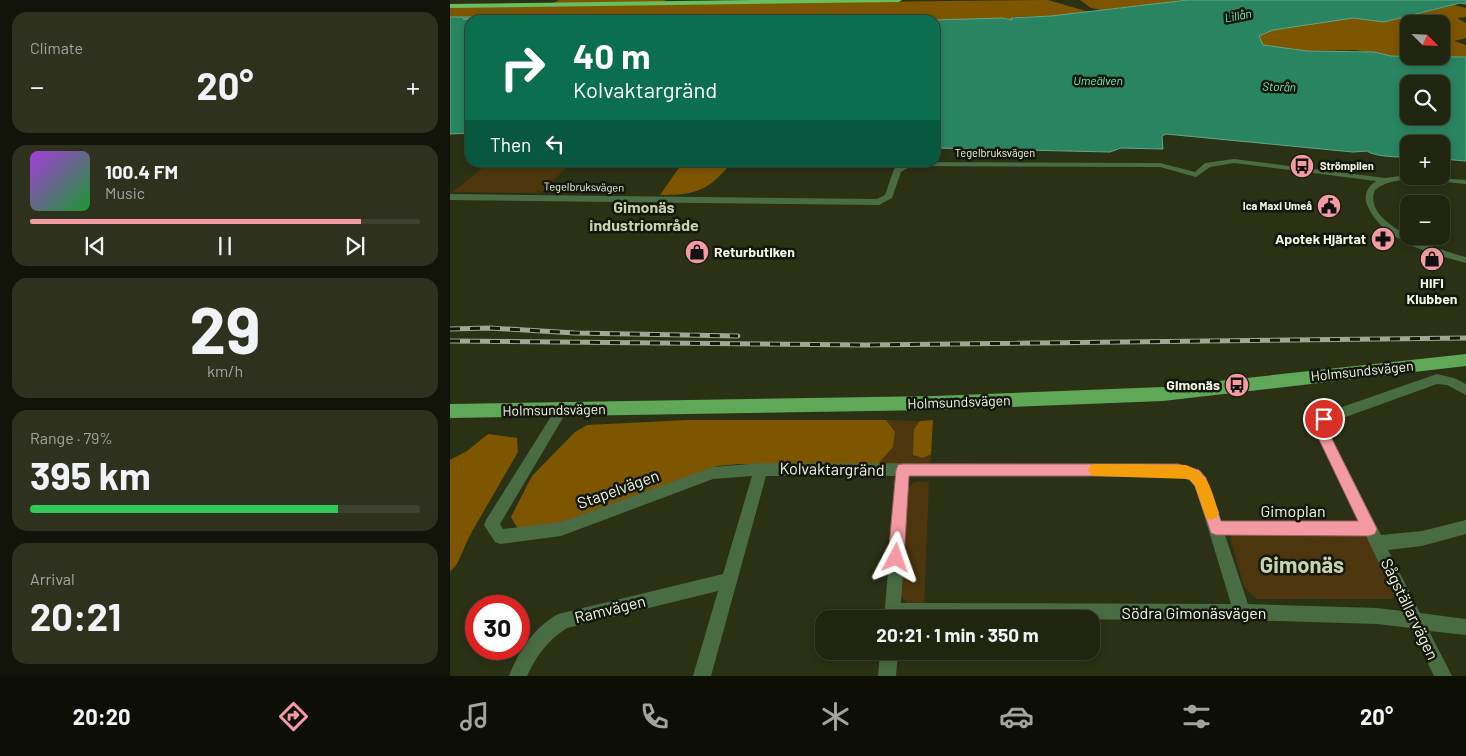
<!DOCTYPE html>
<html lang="en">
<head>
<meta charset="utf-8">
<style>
	:root { --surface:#202510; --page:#2d311e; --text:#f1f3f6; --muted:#a2a59f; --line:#3d4230; --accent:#f49aa3 }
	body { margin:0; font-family:Barlow,sans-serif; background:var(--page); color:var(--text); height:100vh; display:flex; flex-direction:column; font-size:19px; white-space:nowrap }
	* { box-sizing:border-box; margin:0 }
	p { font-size:16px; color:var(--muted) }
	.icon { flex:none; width:28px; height:28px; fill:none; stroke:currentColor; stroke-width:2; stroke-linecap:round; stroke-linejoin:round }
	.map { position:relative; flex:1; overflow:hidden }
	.side { display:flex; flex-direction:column; gap:12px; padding:12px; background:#121409; width:450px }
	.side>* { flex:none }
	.top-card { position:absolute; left:15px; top:15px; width:475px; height:152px; border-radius:15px; box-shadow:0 2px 8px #0003,0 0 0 1px var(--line); background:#0b6e4f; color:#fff; overflow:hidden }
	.needle { width:32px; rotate:114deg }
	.buttons { position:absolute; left:950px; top:15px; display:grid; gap:10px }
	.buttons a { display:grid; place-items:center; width:50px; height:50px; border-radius:10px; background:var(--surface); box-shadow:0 2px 8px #0003,0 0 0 1px var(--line); font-size:25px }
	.speed { position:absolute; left:15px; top:595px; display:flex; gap:10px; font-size:25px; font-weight:700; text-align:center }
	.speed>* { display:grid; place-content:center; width:65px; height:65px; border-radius:50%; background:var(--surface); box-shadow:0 2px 8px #0003,0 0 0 1px var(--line); line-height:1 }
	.speed .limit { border:8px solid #d22; background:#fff; color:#111 }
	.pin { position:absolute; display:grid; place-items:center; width:42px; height:42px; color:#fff; margin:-21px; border:2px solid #fff; border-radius:50%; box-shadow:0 1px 5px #0007 }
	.me { position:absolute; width:55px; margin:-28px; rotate:4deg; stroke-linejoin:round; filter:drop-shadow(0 0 4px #0008) }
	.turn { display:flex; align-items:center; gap:18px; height:105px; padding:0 25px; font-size:22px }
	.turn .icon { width:65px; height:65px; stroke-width:2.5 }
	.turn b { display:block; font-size:35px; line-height:42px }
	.then { display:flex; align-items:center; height:48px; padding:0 25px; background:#0003; gap:10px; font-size:19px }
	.big { font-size:38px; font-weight:700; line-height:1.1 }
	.side .widget { flex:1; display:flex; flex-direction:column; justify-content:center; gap:8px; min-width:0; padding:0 18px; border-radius:15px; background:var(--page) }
	.side .dial { align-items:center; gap:0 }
	.dial b { font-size:65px; line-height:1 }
	.song { display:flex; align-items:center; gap:15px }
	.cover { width:60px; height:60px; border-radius:8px; background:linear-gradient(135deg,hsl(280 70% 55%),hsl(130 70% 35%)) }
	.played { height:5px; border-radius:2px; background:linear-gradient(90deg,var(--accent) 85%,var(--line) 85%) }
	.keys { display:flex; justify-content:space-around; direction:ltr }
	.heat { display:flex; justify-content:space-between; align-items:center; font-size:28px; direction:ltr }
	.charge { height:8px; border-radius:4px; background:linear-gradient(90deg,#34c759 79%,var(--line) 0) }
	.trip { position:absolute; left:365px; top:610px; width:285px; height:50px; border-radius:15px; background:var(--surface); box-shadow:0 2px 8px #0003,0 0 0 1px var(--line); font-weight:700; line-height:50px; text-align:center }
	.tab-bar { display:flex; height:80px; justify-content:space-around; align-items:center; background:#0d0f06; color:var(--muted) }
	.tab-bar .icon { width:35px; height:35px }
	.tab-bar .on { color:var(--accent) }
	.tab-bar b { font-size:22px; color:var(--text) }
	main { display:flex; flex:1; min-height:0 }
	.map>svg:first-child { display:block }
</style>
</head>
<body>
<main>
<section class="side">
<div class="widget"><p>Climate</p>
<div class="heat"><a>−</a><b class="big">20°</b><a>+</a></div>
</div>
<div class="widget">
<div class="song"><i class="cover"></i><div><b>100.4 FM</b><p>Music</p></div></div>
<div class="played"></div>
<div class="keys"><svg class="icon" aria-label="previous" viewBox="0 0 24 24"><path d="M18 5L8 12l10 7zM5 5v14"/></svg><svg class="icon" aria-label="pause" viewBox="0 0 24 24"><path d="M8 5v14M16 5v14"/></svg><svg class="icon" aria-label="next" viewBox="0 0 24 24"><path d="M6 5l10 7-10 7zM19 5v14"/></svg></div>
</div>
<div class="widget dial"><b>29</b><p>km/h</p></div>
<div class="widget"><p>Range · 79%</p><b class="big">395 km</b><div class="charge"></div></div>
<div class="widget"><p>Arrival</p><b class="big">20:21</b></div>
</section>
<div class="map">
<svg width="1016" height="676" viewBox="0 0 1016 676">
	<rect width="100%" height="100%" fill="#2a3115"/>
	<!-- green -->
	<g fill="#4d360e">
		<polygon points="38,163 38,162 121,163 91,193 3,192"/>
		<polygon points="436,420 470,421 464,429 473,458 481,454 480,467 427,465 443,447 445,432"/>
		<polygon points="469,481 479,482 474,609 461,609 452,597 448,582 455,492 463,483"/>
		<polygon points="787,532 909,534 918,539 945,597 941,599 807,599 794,587 780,537"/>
	</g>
	<!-- forest -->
	<g fill="#7e5600">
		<polygon points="109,0 216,0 210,4 598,0 639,12 601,16 563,17 560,20 556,18 501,20 323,20 241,17 201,19 183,17 171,20 158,17 129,20 86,18 25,20 0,17 0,6 98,6"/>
		<polygon points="630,0 738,0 651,10 641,8"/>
		<polygon points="1004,5 1016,8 1016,17 1007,18 1016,23 1016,38 1004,41 1016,45 1016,57 984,56 991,56 991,24 959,24 959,55 941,56 905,50 857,51 813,45 809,36 822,30 903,18 934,22"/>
		<path d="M233,162H281V163C259,191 245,195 210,195Z"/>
		<polygon points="237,420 436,420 445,432 443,447 427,465 289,464 267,466 104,525 68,529 61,517 82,476 125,432 137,425"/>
		<polygon points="483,420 481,454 473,458 463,455 464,429 470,421"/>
		<polygon points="38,434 67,438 68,452 20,535 7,564 0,572 0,460 17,451"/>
	</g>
	<!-- water -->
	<g fill="#298461" stroke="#65a689" fill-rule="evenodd">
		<path d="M738,0H1016V4L1010,3L934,22L903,18L823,30L809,36L813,45L857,51L924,52L941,56L1016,57V161L991,159V144H959V157C948,157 925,157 917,151L903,152L716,134L712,136L713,149L671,148L660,152L485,148V20L552,18L562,20L561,18L601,16ZM959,84H991V116H959Z"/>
		<polygon points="0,17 27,17 13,19 19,20 86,18 129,20 20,20 20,133 0,134"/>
		<polygon points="183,17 323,20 171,20"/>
	</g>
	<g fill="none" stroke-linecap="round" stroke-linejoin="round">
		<!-- minor -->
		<g fill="#496c45" fill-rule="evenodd">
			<path d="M784,159L935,178L958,175L959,176L1016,180V184C992,182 945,172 925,190C910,225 993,251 1016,257V263C982,254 934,242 918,207C913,197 916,188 926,181L784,163L760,167L746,177L710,167L461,166L451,172L442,198L429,205L0,200V194L427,199L435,195L444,169L456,162L710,163L745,172L755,163Z"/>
			<path d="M987,374L1004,378L1016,384V395L997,385L987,384L879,423L877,429L931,535L972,531L1016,520V534L972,546L938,550L970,613L1016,619V635L979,631L1002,676H984L961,628L927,624L792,620L434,619L446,476H316L261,676H243L268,591L117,628C98,640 87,655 77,676H59C70,649 83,629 108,614L273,574L302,476L263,479L111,536L50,544L45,542L34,525L36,520L107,407L111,406L115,407L117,411L50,524L53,529L111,522L263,467L311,463L728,464L749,471L756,478L771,521L909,522L864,429L869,415ZM459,476H728L739,480L745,485L781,604L451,603ZM775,535L916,536L952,611L927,608L798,604Z"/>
			<polygon points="430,651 448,651 446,676 428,676"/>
		</g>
		<!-- major -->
		<polygon fill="#5ea857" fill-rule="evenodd" points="1016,354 1016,366 713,401 484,410 0,418 0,404 484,396 713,387"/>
		<!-- highway -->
		<polygon fill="#66c05d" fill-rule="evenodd" points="303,0 452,0 449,2 0,8 0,4"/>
		<!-- rail casing -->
		<g stroke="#a1a791" stroke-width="5">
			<g id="rail">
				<polyline points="0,329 40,328 125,333 288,336"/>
				<polyline points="0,341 416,345 1016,338"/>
			</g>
		</g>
		<!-- rail -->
		<use href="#rail" stroke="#14170b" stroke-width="3" stroke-dasharray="10" stroke-linecap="butt"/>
	</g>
	<!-- route -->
	<polygon fill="#f49aa3" stroke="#9f646a" points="874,414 880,419 877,429 927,529 925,534 919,536 766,535 761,533 745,486 740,480 728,476 459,476 454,558 452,564 446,566 441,564 438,558 446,470 448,465 453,464 728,464 749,470 756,478 771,521 908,521 864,429 869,415"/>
	<!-- slow -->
	<path fill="#f59e0b" d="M645,464L736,465C760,474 761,490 769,513L766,518L761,520L756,518L745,486L739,479L645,476L640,474L638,470L640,466Z"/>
	<!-- icons -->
	<defs>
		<g id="bus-disc" transform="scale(1.25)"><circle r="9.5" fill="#f49aa3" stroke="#14170b"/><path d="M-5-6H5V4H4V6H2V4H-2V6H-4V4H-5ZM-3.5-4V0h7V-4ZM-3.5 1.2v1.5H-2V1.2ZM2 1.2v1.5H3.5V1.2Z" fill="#111"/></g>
		<g id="civic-disc" transform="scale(1.25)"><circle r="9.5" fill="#f49aa3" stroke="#14170b"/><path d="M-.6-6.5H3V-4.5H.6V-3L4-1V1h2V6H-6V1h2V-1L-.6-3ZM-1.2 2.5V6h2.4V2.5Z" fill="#111"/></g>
		<g id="pharmacy-disc" transform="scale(1.25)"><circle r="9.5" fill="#f49aa3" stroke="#14170b"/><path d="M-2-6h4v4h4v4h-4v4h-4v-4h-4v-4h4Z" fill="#111"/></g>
		<g id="shop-disc" transform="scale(1.25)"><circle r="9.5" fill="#f49aa3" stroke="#14170b"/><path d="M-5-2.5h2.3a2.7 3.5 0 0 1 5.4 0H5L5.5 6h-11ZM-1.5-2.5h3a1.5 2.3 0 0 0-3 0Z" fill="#111"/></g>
	</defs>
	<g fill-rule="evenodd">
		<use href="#bus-disc" x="852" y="166"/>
		<use href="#civic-disc" x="879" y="206"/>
		<use href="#pharmacy-disc" x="933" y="239"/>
		<use href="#shop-disc" x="247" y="252"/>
		<use href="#shop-disc" x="982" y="259"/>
		<use href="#bus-disc" x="787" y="385"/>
	</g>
	<g text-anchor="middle" stroke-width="5" stroke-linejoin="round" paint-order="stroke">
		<!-- far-street labels -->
		<g font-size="11" fill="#f1f7e5" stroke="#14170b">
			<text x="545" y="157">Tegelbruksvägen</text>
			<text transform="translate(134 187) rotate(1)" y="4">Tegelbruksvägen</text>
		</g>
		<!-- far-poi labels -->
		<g font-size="11" font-weight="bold" fill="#f1f7e5" stroke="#14170b" text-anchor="start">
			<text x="870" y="170">Strömpilen</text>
			<text x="862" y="210" text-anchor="end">Ica Maxi Umeå</text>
		</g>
		<!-- far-water labels -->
		<g font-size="12" font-style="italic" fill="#73ebb8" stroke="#14170b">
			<text transform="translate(788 16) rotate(-11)" y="4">Lillån</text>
			<text x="648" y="85">Umeälven</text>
			<text transform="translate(829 87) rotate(2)" y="4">Storån</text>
		</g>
		<!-- poi labels -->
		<g font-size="14" font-weight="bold" fill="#f1f7e5" stroke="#14170b" text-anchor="end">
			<text x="916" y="244">Apotek Hjärtat</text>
			<text x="264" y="257" text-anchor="start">Returbutiken</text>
			<text x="982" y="288" text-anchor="middle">HiFi<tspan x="982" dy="16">Klubben</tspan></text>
			<text x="770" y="390">Gimonäs</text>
		</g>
		<!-- street labels -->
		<g font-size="14" fill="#f1f7e5" stroke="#14170b">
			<text transform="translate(912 371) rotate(-6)" y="5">Holmsundsvägen</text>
			<text transform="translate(509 402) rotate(-2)" y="5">Holmsundsvägen</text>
			<text transform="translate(104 410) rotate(-1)" y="5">Holmsundsvägen</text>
		</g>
		<!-- far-district labels -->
		<g font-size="16" font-weight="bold" fill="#c8d2b0" stroke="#14170b">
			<text x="194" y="213">Gimonäs<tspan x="194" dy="18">industriområde</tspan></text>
		</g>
		<!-- near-street labels -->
		<g font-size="16" fill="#f1f7e5" stroke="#14170b">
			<text transform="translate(382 469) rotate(1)" y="6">Kolvaktargränd</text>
			<text transform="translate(168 489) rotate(-20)" y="6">Stapelvägen</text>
			<text x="843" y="517">Gimoplan</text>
			<text transform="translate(160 609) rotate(-14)" y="6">Ramvägen</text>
			<text transform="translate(960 609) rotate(64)" y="6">Sågställarvägen</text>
			<text x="744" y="619">Södra Gimonäsvägen</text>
		</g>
		<!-- near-district labels -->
		<g font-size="22" font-weight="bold" fill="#c8d2b0" stroke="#14170b">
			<text x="852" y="573">Gimonäs</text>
		</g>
	</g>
</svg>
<div class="buttons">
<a><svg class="needle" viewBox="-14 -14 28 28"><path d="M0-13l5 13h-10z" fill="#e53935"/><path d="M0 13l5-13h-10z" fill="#a2a59f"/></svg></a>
<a><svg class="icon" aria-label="search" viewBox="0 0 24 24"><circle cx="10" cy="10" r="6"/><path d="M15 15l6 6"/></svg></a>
<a>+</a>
<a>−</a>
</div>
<div class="speed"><div class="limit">30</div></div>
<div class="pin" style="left:874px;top:419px;background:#d93025"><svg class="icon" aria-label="arrive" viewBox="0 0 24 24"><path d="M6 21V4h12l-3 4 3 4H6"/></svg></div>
<svg class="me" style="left:446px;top:558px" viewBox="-20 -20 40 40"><path d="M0-17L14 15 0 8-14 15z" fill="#f49aa3" stroke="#fff" stroke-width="4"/></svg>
<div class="trip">20:21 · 1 min · 350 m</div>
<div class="top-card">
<div class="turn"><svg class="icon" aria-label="right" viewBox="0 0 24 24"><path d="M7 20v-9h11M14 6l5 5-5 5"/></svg><div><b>40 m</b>Kolvaktargränd</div></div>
<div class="then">Then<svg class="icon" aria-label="left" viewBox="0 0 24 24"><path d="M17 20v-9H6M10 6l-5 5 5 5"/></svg></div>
</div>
</div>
</main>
<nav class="tab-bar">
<b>20:20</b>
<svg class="icon on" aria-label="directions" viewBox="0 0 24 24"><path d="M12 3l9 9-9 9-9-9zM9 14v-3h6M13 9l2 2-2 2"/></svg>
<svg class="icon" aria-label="music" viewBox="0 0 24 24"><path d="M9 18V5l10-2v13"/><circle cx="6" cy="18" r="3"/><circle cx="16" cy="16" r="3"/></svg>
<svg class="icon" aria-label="phone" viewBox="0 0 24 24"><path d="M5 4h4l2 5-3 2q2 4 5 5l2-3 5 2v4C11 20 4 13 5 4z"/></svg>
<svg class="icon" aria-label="climate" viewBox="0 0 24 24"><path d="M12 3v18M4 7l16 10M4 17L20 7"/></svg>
<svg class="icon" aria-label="car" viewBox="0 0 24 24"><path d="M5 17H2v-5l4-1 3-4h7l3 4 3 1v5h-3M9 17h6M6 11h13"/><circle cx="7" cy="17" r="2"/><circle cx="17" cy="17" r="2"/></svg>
<svg class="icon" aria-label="filters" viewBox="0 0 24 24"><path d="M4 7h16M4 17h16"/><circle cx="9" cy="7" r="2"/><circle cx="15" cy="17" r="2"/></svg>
<b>20°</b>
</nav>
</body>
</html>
